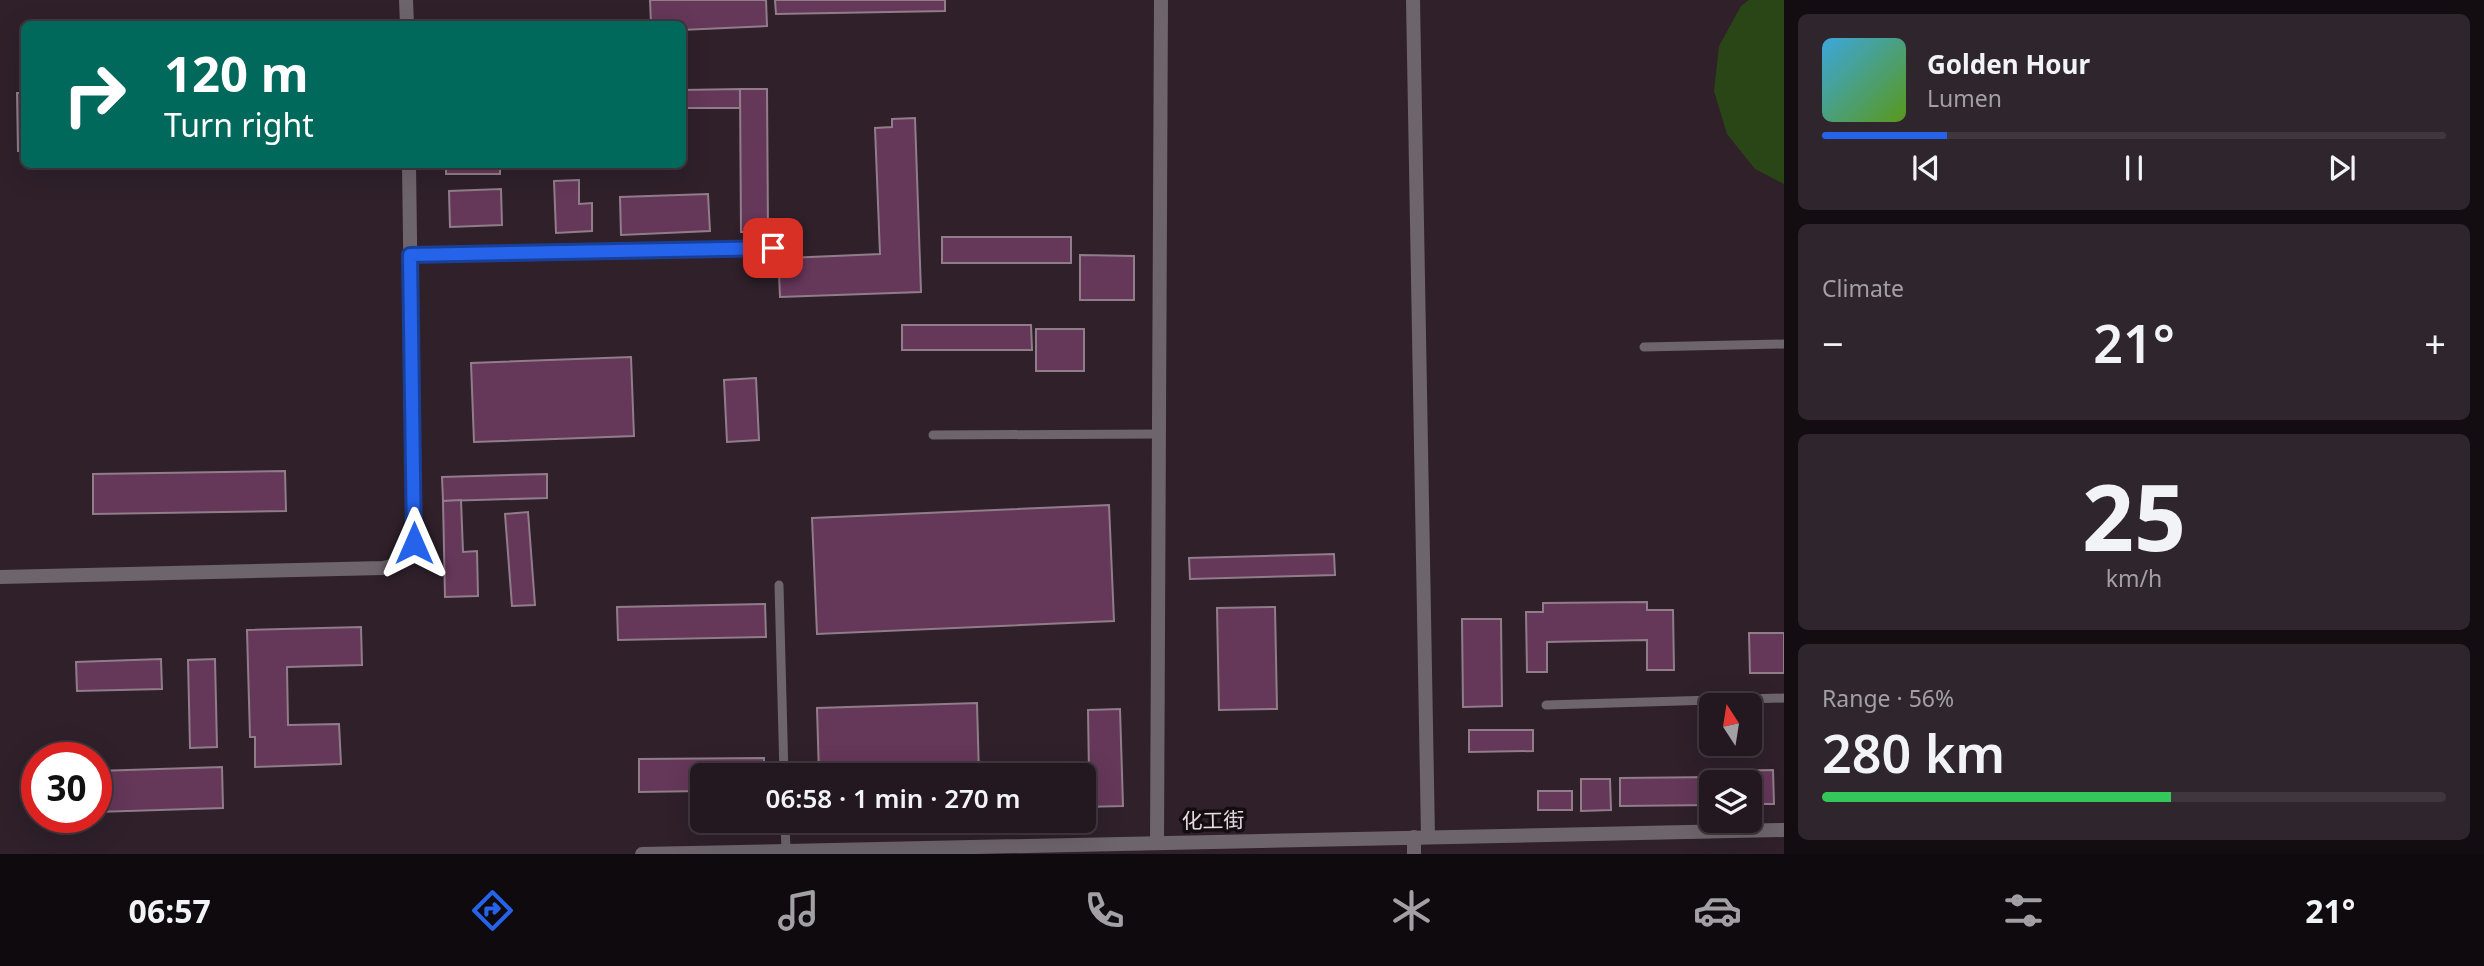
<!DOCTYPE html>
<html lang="en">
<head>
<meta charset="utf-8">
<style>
	:root { --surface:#231820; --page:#2f252d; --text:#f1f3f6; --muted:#a3a0a5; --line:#40373e; --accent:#2563eb }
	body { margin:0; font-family:"Noto Sans","Noto Sans SC",sans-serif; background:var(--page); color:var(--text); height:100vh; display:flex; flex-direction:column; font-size:26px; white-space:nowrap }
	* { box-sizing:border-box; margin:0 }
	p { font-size:23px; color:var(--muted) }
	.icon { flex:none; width:38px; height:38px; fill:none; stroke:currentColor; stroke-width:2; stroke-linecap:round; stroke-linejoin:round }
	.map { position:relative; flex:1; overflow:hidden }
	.details { display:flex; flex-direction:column; gap:14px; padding:14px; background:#130d12; width:700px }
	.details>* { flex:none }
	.guide { position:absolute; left:21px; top:21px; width:665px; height:147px; border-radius:10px; box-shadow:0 7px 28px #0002,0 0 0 2px var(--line); background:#00695c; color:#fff; overflow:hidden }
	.needle { width:46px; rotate:348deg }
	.controls { position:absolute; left:1699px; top:693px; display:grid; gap:14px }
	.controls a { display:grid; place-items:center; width:63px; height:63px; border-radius:10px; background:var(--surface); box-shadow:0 7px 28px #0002,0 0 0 2px var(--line); font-size:35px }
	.speed { position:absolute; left:21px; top:742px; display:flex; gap:14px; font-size:35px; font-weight:700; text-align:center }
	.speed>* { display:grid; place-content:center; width:91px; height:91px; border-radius:50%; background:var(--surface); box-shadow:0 7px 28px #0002,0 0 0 2px var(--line); line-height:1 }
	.speed .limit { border:10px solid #d22; background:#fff; color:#111 }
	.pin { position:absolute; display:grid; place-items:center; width:60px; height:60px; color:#fff; margin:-30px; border-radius:14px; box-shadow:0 4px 10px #0006 }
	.me { position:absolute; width:77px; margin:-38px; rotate:0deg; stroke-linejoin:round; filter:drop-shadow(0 0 5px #0008) }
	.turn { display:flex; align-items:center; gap:24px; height:147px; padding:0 28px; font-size:32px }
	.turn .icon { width:91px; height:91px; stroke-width:2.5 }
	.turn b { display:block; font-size:49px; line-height:60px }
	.big { font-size:52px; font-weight:600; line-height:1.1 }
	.details .tile { flex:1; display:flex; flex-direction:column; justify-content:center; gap:10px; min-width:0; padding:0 24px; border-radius:10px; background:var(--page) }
	.details .dial { align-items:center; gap:0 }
	.dial b { font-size:91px; line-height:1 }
	.song { display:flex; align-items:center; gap:21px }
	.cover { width:84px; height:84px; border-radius:10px; background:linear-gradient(135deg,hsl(200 70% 55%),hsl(90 70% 35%)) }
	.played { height:7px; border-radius:4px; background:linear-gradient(90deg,var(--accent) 20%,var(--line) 20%) }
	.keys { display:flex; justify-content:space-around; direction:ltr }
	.heat { display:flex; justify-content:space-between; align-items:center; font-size:38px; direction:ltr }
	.charge { height:10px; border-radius:5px; background:linear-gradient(90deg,#34c759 56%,var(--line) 0) }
	.trip { position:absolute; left:690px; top:763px; width:406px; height:70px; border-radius:10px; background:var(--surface); box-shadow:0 7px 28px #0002,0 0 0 2px var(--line); font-weight:600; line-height:70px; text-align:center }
	.menu { display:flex; height:112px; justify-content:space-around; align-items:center; background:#0e0a0d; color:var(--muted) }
	.menu .icon { width:49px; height:49px }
	.menu .on { color:var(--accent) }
	.menu b { font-size:32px; color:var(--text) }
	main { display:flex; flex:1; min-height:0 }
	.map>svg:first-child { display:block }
</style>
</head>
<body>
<main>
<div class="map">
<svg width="1784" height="854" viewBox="0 0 1784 854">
	<rect width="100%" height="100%" fill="#2f202a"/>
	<!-- water -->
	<polygon fill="#2a4617" points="1749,0 1784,0 1784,184 1755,169 1727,134 1714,91 1719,46 1741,6"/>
	<!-- building -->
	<g fill="#653759" stroke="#907d89" stroke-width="2">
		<polygon points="650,0 766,0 767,26 682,30 682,24 651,24"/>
		<polygon points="775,0 945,0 945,11 776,14"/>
		<polygon points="740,89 767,89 768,232 741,232"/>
		<polygon points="740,89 740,108 682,108 682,90"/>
		<polygon points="17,93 24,93 24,151 18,151"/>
		<polygon points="915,118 921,292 780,297 779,274 787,274 787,258 880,254 875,128 892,127 892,119"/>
		<rect x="446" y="164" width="54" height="10"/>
		<polygon points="579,180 579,204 592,203 592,231 556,233 554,181"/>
		<polygon points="501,189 502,225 450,227 449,191"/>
		<polygon points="708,194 710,231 621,235 620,197"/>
		<rect x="942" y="237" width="129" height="26"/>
		<polygon points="1080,255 1134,256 1134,300 1080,300"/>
		<polygon points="902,325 1031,325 1032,350 902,350"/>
		<rect x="1036" y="329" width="48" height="42"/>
		<polygon points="631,357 634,436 474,442 471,363"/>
		<polygon points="756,378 759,440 727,442 724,380"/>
		<polygon points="285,471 286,511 93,514 93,474"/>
		<polygon points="547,474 547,498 443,501 442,477"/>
		<polygon points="461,500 463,552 477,551 478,596 445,597 443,501"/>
		<polygon points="1109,505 1114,621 817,634 812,518"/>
		<polygon points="528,512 535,605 512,606 505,514"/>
		<polygon points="1334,554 1335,575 1190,579 1189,558"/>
		<polygon points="1647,602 1647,610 1673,610 1674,670 1647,670 1647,640 1547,642 1547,672 1527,672 1526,612 1543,612 1543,603"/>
		<polygon points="765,604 766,637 618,640 617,607"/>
		<polygon points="1275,607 1277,709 1219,710 1217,608"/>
		<polygon points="1462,619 1501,619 1502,706 1463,707"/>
		<polygon points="361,627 362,665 287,667 288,725 339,724 341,764 255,767 255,737 250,737 247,630"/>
		<polygon points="1749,633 1784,633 1784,673 1750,673"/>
		<polygon points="161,659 162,689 77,691 76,662"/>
		<polygon points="215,659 217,747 190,748 188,660"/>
		<polygon points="977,703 979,775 819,775 817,708"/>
		<polygon points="1120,709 1123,806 1083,807 1083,775 1076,775 1089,775 1088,710"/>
		<polygon points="1469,730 1533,730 1533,751 1469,752"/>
		<polygon points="764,758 764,775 702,775 702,791 639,792 639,759"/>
		<polygon points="222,767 223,808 96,812 96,771"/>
		<polygon points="1773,770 1774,804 1750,804 1750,782 1715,782 1715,771"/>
		<polygon points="1715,777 1715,782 1712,782 1712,805 1620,806 1620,778"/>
		<polygon points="1581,779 1610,779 1611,810 1581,811"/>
		<rect x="1538" y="791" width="34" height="19"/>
	</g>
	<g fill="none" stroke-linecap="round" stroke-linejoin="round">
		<!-- service -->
		<g stroke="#6d656b" stroke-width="9">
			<polyline points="410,255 773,248"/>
			<polyline points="1644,347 1784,344"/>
			<polyline points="933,435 1159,434"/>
			<polyline points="779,585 784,775"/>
			<polyline points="1546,705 1784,698"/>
			<polyline points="785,821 786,851"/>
		</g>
		<!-- minor -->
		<g stroke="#6d656b" stroke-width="14">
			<polyline points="406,0 407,24"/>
			<polyline points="1413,0 1428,837"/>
			<path d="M0,577L383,568C403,564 413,554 414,533L409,164"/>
			<polyline points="1157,843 1161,0"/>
		</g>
		<!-- tertiary -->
		<g stroke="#6d656b" stroke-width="14">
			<polyline points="1414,837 1414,854"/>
			<polyline points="642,854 1784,830"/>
		</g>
	</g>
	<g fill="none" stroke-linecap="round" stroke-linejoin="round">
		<!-- route casing -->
		<g stroke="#184099" stroke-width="18">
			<polyline id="route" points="414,543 410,255 773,248"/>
		</g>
		<!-- route -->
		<use href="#route" stroke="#2563eb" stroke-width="12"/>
	</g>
	<g text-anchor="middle" stroke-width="7" stroke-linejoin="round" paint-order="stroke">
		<!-- street labels -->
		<g font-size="21" fill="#e4dae1" stroke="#130c11">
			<text transform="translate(1213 821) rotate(-1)" y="7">化工街</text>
		</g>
	</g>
</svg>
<div class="controls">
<a><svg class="needle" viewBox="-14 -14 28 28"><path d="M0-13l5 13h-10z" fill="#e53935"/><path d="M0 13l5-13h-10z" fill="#a3a0a5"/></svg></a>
<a><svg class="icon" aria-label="layers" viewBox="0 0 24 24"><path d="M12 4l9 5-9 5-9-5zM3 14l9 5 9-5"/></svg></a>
</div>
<div class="speed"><div class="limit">30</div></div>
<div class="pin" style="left:773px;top:248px;background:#d93025"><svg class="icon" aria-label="arrive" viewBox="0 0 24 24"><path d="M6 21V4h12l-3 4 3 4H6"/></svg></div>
<svg class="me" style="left:414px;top:543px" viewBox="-20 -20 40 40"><path d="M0-17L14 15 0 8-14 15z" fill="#2563eb" stroke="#fff" stroke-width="4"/></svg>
<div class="trip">06:58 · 1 min · 270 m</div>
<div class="guide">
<div class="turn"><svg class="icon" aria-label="right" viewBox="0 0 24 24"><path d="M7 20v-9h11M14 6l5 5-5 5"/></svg><div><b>120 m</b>Turn right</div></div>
</div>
</div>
<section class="details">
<div class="tile">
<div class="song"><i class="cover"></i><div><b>Golden Hour</b><p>Lumen</p></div></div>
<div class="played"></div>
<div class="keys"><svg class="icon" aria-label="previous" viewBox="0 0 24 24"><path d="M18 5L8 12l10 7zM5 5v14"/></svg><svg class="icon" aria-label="pause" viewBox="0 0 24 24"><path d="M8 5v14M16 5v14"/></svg><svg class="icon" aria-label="next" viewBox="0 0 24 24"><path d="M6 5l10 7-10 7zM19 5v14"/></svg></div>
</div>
<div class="tile"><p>Climate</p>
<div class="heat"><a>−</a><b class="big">21°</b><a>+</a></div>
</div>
<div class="tile dial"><b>25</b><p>km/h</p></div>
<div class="tile"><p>Range · 56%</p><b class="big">280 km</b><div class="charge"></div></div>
</section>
</main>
<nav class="menu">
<b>06:57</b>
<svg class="icon on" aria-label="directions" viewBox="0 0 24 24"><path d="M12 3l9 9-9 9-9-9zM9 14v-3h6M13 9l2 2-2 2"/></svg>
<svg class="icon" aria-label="music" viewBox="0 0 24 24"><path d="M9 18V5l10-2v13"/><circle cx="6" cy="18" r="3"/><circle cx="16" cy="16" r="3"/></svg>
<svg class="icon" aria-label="phone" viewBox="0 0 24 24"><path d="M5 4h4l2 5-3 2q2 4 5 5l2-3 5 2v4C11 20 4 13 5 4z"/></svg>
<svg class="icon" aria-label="climate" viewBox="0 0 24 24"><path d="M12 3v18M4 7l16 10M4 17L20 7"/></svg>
<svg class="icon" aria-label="car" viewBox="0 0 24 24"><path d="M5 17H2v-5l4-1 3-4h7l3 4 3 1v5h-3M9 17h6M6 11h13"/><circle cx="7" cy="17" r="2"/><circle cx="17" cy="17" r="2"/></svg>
<svg class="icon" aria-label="filters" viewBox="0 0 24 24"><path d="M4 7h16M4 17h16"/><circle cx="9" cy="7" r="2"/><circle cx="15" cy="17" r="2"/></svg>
<b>21°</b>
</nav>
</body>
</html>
